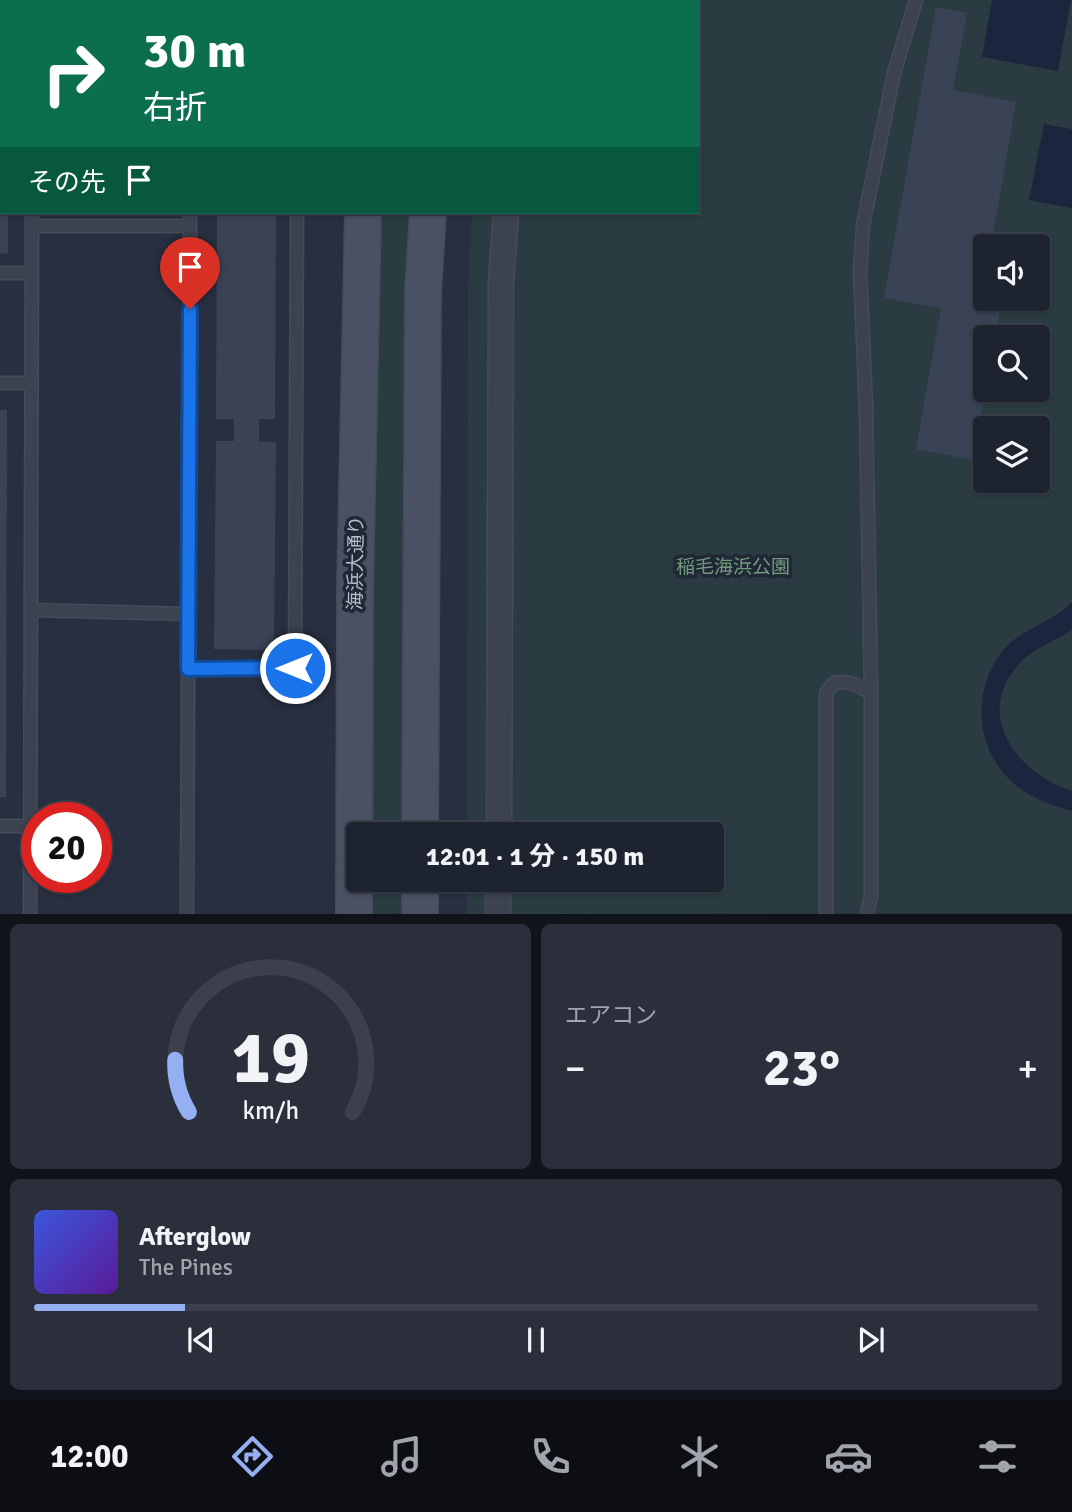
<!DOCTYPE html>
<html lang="ja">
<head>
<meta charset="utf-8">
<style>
	:root { --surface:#1e2330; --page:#2b2f3c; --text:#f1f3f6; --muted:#a1a4ab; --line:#3c404c; --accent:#95aff3 }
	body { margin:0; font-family:Signika,"Noto Sans JP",sans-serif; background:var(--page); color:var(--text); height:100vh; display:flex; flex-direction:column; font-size:26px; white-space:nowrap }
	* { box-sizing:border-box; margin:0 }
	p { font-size:23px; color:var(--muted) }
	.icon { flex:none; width:38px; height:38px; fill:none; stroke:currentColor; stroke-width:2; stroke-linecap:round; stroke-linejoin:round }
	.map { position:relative; height:914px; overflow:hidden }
	.sheet { display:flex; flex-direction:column; gap:10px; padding:10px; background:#10131a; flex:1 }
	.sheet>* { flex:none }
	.top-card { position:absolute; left:0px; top:0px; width:700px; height:214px; box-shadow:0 2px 5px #0004,0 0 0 2px var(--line); background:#0b6e4f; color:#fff; overflow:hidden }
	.controls { position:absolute; left:973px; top:234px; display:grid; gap:14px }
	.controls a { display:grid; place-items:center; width:77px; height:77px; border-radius:7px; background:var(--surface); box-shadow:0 2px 5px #0004,0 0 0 2px var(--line); font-size:35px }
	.speed { position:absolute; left:21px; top:802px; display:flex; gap:14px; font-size:35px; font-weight:700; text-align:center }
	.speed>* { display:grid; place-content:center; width:91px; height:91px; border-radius:50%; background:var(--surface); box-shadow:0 2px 5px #0004,0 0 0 2px var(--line); line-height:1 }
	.speed .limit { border:10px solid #d22; background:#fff; color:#111 }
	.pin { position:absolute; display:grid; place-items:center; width:60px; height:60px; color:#fff; margin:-72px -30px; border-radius:50% 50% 50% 0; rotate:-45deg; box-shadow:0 0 7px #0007 }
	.pin .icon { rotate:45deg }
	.me { position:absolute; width:77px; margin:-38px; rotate:270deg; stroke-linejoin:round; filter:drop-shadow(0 0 5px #0008) }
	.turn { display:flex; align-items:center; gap:24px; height:147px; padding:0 28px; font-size:32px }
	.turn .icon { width:91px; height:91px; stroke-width:2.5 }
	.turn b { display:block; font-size:49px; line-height:60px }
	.then { display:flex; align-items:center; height:66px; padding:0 28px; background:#0003; gap:14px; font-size:26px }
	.big { font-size:52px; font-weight:700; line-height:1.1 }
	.sheet .widget { flex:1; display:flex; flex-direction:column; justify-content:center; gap:10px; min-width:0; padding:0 24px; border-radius:10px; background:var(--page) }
	.sheet .dial { align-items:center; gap:0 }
	.dial svg { height:182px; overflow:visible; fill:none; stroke:var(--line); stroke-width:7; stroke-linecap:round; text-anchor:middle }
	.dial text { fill:var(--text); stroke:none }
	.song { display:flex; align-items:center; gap:21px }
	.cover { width:84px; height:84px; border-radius:10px; background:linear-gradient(135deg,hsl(230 70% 55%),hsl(270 70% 35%)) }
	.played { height:7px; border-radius:4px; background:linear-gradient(90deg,var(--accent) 15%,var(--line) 15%) }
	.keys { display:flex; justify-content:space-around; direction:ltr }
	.heat { display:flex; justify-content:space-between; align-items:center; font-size:38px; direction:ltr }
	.sheet .tiles { flex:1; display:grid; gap:10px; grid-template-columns:1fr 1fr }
	.widget:last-child { grid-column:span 2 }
	.trip { position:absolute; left:346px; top:822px; width:378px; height:70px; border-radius:7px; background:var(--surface); box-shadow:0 2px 5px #0004,0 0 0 2px var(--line); font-weight:700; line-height:70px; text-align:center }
	.menu { display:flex; height:112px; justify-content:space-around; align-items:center; background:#0c0e13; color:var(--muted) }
	.menu .icon { width:49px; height:49px }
	.menu .active { color:var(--accent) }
	.menu b { font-size:32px; color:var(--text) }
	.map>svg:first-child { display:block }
</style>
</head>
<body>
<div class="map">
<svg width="1072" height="914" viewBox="0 0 1072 914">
	<rect width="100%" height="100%" fill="#282f40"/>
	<!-- green -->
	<g fill="#2a3c41" fill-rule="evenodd">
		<path d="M505,0H1072V913L467,914V880H712V835H467L468,287L472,212H698V2ZM985,247H1038V299H985ZM985,338H1038V390H985ZM985,429H1038V481H985Z"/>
		<polygon points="377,212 412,212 408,835 370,835 371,314"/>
		<polygon points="370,880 407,880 407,913 370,914"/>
	</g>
	<!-- water -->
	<g fill="#1b253e">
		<polygon points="992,0 1071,0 1058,71 982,57"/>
		<polygon points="1044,124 1072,129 1072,208 1029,200"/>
		<path d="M1072,602V630C1057,640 1039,646 1025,658C970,709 1013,772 1072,791V811C1054,806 1033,799 1018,787C974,753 970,689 1005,648C1024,627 1054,622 1072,602Z"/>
	</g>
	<!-- building -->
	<g fill="#3a4356">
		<polygon points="936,7 967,13 953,90 1016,102 993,234 1013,238 1012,247 985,247 985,299 1002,299 995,338 985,338 986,390 973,460 916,449 941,308 884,298"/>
		<polygon points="0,212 8,212 8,254 0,253"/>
		<polygon points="217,212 276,212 275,419 259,419 259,442 276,442 274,650 214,649 216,441 234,441 234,419 216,419"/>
		<polygon points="0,410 7,410 6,797 0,797"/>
	</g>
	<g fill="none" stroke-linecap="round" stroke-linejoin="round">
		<!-- lane casing -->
		<g stroke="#454b59" stroke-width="15">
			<g id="lane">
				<polyline points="33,2 33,0"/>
				<polyline points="190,2 190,0"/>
				<polyline points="297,2 297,0"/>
				<polyline points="0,3 2,3"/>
				<polyline points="0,169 2,169"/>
				<polyline points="32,226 190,226"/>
				<polyline points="0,273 32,273"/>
				<polyline points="0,383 32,383"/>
				<polyline points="31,610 189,614"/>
				<polyline points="188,669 295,668 297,212"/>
				<polyline points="871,694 866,406 860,272 863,225 894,73 916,0"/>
				<polyline points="0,826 30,826"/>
				<polyline points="30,914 32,212"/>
				<polyline points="187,914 190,212"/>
				<path d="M826,914V693L834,683C849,680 859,685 871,694V896L867,914"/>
			</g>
		</g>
		<!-- street casing -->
		<g stroke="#454b59" stroke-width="27">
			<g id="street">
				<polyline points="536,2 536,0"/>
				<polyline points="499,835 501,284 506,212"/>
				<polyline points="498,914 498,880"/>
			</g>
		</g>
		<!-- secondary casing -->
		<g stroke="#454b59" stroke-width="38">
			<g id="secondary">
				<polyline points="392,2 392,0"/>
				<polyline points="458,2 458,0"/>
				<polyline points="420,835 423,291 428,212"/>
				<polyline points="354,914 355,588 363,212"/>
				<polyline points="420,914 420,880"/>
			</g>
		</g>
		<!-- lane -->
		<use href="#lane" stroke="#3c4250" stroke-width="12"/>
		<!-- street -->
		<use href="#street" stroke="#3c4250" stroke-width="24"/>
		<!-- secondary -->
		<use href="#secondary" stroke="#4a5163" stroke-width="35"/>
	</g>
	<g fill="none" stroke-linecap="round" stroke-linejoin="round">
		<!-- route casing -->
		<g stroke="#114b97" stroke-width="18">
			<polyline id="route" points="190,309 188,669 295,668"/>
		</g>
		<!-- route -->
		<use href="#route" stroke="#1a73e8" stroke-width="12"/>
	</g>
	<g text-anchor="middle" stroke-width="7" stroke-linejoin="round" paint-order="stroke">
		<!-- street labels -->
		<g font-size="19" fill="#b8bdca" stroke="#202735">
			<text transform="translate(355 563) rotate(-89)" y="7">海浜大通り</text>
		</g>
		<!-- park labels -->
		<g font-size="19" fill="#719a7f" stroke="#202735">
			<text x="733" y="573">稲毛海浜公園</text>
		</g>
	</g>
</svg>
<div class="controls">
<a><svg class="icon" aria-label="sound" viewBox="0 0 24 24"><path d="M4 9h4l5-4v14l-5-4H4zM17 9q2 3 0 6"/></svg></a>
<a><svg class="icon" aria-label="search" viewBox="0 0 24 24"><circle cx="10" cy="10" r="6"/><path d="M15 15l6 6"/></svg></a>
<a><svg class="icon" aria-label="layers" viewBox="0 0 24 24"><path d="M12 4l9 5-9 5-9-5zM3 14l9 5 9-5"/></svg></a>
</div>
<div class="speed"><div class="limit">20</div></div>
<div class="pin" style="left:190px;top:309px;background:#d93025"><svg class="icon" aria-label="arrive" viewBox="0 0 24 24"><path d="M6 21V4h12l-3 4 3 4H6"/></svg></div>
<svg class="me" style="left:295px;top:668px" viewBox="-20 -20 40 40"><circle r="17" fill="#1a73e8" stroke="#fff" stroke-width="3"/><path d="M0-11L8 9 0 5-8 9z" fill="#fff"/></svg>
<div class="trip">12:01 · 1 分 · 150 m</div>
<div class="top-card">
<div class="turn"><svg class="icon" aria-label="right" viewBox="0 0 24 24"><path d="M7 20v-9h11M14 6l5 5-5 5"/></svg><div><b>30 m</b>右折</div></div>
<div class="then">その先<svg class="icon" aria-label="arrive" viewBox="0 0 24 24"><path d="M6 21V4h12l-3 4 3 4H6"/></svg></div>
</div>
</div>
<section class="sheet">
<div class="tiles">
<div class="widget dial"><svg viewBox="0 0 100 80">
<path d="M14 69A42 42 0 1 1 86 69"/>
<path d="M14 69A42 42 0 0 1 8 46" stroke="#95aff3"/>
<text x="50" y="56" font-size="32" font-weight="700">19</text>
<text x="50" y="72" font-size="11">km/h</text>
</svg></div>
<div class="widget"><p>エアコン</p>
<div class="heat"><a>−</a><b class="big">23°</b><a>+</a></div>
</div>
<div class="widget">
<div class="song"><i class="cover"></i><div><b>Afterglow</b><p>The Pines</p></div></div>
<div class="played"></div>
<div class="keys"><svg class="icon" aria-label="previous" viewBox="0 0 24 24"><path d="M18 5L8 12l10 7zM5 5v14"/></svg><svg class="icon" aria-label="pause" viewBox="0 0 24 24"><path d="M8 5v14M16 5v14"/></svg><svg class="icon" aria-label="next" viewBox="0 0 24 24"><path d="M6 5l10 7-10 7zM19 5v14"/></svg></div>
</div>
</div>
</section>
<nav class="menu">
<b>12:00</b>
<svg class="icon active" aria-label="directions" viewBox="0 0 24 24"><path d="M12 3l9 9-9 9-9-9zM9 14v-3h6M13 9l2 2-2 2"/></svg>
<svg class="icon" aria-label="music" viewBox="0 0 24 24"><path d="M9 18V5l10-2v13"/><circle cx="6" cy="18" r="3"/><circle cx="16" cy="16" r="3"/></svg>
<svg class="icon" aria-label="phone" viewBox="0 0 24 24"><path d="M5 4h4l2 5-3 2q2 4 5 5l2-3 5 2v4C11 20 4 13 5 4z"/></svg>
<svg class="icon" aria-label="climate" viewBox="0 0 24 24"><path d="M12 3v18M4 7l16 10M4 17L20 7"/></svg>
<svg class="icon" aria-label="car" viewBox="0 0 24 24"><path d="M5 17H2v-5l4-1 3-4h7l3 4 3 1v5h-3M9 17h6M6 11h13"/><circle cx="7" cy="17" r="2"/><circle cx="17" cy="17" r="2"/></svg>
<svg class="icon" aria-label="filters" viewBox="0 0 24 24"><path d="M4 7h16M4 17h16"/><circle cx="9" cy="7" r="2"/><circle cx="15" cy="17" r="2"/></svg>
</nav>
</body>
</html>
